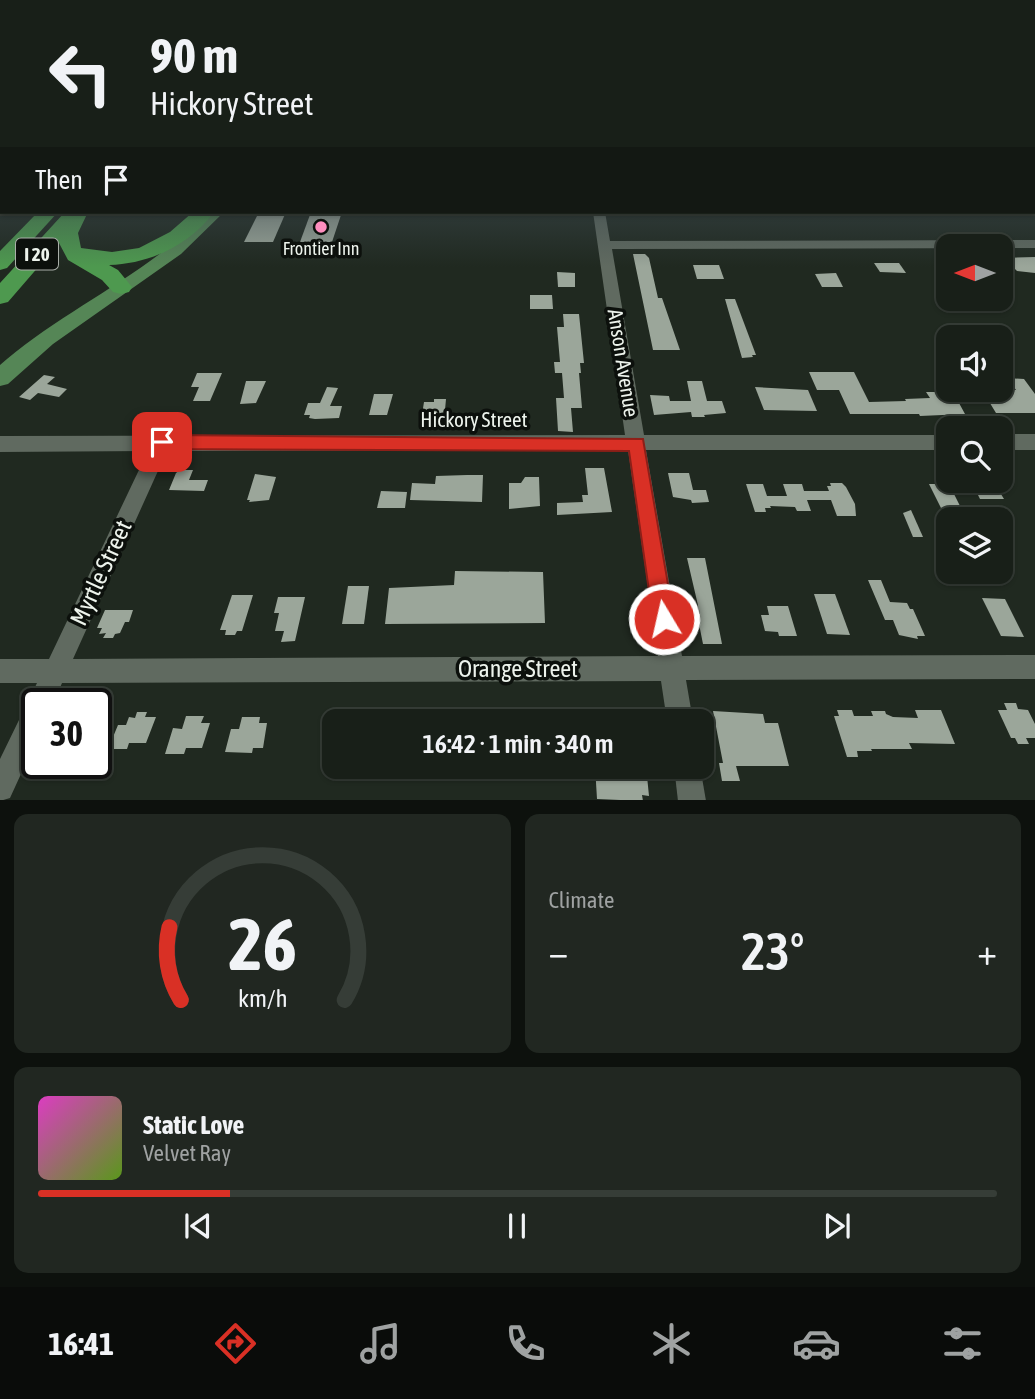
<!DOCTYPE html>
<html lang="en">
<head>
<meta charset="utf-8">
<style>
	:root { --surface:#181f18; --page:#212721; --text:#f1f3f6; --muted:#9fa2a2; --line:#363d37; --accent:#d93025 }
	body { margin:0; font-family:"Asap Condensed",sans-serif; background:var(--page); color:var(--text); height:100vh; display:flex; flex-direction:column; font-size:26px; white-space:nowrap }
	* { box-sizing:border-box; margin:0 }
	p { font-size:23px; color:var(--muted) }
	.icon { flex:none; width:38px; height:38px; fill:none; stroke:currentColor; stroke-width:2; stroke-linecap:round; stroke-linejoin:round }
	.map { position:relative; height:800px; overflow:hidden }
	.panel { display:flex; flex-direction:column; gap:14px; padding:14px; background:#0d110d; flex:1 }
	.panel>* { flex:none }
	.guide { position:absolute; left:0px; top:0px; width:1036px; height:214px; box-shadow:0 2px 5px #0004,0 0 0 2px var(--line); background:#181f18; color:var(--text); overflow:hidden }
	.needle { width:46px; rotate:270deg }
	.controls { position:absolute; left:936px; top:234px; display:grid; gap:14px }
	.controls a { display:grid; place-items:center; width:77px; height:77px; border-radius:14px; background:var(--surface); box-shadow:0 2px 5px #0004,0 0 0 2px var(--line); font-size:35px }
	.speed { position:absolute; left:21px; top:688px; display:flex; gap:14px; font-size:35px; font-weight:700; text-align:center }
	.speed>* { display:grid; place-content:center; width:91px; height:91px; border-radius:50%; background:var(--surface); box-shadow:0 2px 5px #0004,0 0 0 2px var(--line); line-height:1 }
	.speed .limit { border:4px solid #111; border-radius:10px; background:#fff; color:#111 }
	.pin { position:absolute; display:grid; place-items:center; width:60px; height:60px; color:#fff; margin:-30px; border-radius:14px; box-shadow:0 4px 10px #0006 }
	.me { position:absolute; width:77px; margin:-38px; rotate:351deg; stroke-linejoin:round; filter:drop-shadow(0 0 5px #0008) }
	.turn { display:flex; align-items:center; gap:24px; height:147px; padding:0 35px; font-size:32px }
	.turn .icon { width:91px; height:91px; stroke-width:2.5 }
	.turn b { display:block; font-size:49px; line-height:60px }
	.then { display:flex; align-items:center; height:66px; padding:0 35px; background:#0003; gap:14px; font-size:26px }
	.big { font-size:52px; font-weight:600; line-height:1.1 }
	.panel .tile { flex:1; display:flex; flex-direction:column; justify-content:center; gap:10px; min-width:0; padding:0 24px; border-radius:14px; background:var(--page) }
	.panel .dial { align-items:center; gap:0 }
	.dial svg { height:182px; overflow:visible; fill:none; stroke:var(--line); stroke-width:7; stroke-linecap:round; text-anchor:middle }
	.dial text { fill:var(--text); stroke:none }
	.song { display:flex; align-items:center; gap:21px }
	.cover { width:84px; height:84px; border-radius:10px; background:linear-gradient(135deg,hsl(310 70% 55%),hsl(90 70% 35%)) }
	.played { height:7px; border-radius:4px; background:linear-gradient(90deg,var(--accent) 20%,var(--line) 20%) }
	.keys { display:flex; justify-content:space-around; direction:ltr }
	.heat { display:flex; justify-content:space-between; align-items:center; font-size:38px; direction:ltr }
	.panel .tiles { flex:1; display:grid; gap:14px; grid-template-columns:1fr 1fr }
	.tile:last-child { grid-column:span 2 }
	.trip { position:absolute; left:322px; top:709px; width:392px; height:70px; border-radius:14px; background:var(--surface); box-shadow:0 2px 5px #0004,0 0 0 2px var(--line); font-weight:600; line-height:70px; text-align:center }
	.tab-bar { display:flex; height:112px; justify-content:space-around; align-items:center; background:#0a0c0a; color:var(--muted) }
	.tab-bar .icon { width:49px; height:49px }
	.tab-bar .on { color:var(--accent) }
	.tab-bar b { font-size:32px; color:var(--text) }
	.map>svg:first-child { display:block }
</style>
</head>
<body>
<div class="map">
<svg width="1035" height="801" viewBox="0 0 1035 801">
	<rect width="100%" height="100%" fill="#202920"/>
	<!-- building -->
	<g fill="#9ba69a">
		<polygon points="259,212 286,212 273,242 244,242"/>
		<polygon points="311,212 342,212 332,242 300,242"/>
		<polygon points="633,254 645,254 649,258 658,298 662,298 680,350 653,350"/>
		<polygon points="1035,257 1035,273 1017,271 1004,258"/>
		<polygon points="874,263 899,263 906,273 880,272"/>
		<polygon points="693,265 719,265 724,279 697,279"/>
		<polygon points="557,272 575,273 575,287 558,287"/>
		<polygon points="836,273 843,287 822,287 815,274"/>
		<polygon points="530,295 552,295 553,309 530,309"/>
		<polygon points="725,299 735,299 756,355 752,355 753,357 742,358"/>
		<polygon points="563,314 579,314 584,363 580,363 581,373 579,373 582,408 571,408 573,432 558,431 556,398 564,398 562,373 555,373 554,362 560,362 557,327 564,327"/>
		<polygon points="809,372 854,372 869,402 906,401 905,399 930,398 926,392 943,392 950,403 959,403 965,414 920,416 919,414 850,414 839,390 817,390"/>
		<polygon points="197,373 222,373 210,401 193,401 199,387 191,387"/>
		<polygon points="44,375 55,377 47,384 67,389 59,397 38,393 30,400 19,397"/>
		<polygon points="1008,378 1024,379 1035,394 1035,413 996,413 982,390 1016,390"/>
		<polygon points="246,381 266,381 256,403 240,404"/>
		<polygon points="687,381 702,381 707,401 722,401 726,413 704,415 705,417 692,417 691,412 654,415 650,395 669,396 670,401 691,401"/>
		<polygon points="327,387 338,388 330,406 342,406 339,418 315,419 309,418 310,415 304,415 308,403 320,403"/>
		<polygon points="755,387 808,390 817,411 764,410"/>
		<polygon points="374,394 393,394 387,415 369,415"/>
		<polygon points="434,399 446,399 444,421 421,421 424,402 434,402"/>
		<polygon points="585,468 604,468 612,512 557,515 557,503 583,502 582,495 588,495"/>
		<polygon points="180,470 193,470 189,480 208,480 204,491 169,490 176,473"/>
		<polygon points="668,473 689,473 693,490 706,490 709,502 692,503 691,500 673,497"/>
		<polygon points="255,474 276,477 269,500 249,502 250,500 247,500"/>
		<polygon points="467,475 483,475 482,502 410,500 412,483 435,484 436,476"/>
		<polygon points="525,477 539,477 540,506 509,509 509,483 521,483"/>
		<polygon points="971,481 993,481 1004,499 980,499"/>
		<polygon points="830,483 842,483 846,487 855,504 856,516 837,516 831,500 807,500 811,511 797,511 795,507 770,506 771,508 765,508 766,512 755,512 746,484 763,484 767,496 787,496 783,484 802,484 804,491 829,491 827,486 831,486"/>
		<polygon points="929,484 949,484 967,520 951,520 947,512 943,512"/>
		<polygon points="381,491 407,492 405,508 377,508"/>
		<polygon points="911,510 923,537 913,537 903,513"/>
		<polygon points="687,558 705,558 722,644 703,644 697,614 700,614"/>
		<polygon points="455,571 543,572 545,623 385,624 389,588 454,585"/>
		<polygon points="868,580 881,580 890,602 907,603 910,609 913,609 925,636 917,636 918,639 899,635 893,620 885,620"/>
		<polygon points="348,586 369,586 364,624 342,624"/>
		<polygon points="814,594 835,594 850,635 827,634"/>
		<polygon points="232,595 253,595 242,631 237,631 235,635 225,635 226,630 220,630"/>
		<polygon points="278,597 305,597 295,641 281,642 284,631 275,631 279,613 274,613"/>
		<polygon points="982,598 1005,599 1024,637 1001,636"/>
		<polygon points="767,606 788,606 797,636 779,636 778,632 765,631 761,615 769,615"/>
		<polygon points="105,610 133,610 129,622 125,622 120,633 115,634 113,638 103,638 106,633 99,634 102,628 97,628"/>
		<polygon points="1004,703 1016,703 1018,709 1028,710 1035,724 1035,738 1026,738 1029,744 1018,744 1015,738 1011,738 998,710 1007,710"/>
		<polygon points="837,710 852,710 854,716 873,716 871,711 885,711 886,714 893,717 918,718 915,710 941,710 955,744 909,743 912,749 871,749 872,751 857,751 858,757 847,757 834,716 839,716"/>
		<polygon points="713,711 763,714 765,723 778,723 789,766 736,766 740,781 722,781 719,763 723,763"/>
		<polygon points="137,712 147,712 145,717 156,717 146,743 129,743 127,749 108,749 118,725 126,725 129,717 135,718"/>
		<polygon points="186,716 204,716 201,723 210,723 202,748 186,748 184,754 165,754 173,728 182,729"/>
		<polygon points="242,717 260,717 259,723 267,723 263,748 253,748 252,753 225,752 231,729 239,729"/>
		<polygon points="595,766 646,766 649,796 642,795 643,801 597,799"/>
	</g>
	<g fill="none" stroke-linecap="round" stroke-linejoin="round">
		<!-- minor -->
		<g fill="#606a60" fill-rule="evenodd">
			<path d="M593,212H605L610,241L1035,240V248L612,249L644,435H948V450H646L682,656L1035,655V679L686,680L693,721H667L661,681L62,683L53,704H37V739L10,798L0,801V759L37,683H0V659H49L148,451L0,452V436L625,435ZM628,450L658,656L73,659L167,451Z"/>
			<rect x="1001" y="434" width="34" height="16"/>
			<polygon points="674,766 700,766 706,801 678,801"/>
		</g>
		<!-- major -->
		<path fill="#558656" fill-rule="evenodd" d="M207,212H224L181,254L53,344L8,384L0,386V365L7,359C69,307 154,270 207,212Z"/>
		<!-- highway -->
		<g fill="#4e994f" fill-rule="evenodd">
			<polygon points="38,212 58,212 7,268 0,270 0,251"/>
			<path d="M88,212L78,233L81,248L112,252L139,248L170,232L193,212H214C190,245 149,264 109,265L118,270L132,287L129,292L121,294L113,292L102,280L68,260L59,243L8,302L0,304V283L64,213Z"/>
		</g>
	</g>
	<!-- sky -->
	<linearGradient id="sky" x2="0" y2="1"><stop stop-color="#121712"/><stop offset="0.58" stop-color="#3c494e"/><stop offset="1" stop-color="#3c494e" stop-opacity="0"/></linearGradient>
	<rect width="1035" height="267" fill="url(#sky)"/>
	<!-- route -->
	<polygon fill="#d93025" stroke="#8d1f18" stroke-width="2" points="162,435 643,439 674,619 671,626 664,629 656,626 653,619 629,451 162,449 156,447 153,442 156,437"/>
	<!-- markers -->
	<circle fill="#fe8ebe" stroke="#0c100c" stroke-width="2.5" cx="321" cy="227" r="7"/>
	<g text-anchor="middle" stroke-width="7" stroke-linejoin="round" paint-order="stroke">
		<!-- far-poi labels -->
		<g font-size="18" fill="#edf3ec" stroke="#0c100c">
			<text x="321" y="255">Frontier Inn</text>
		</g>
		<!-- shield labels -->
		<rect fill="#0c100c" stroke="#aaafa9" stroke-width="2" x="16" y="238.5" width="42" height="31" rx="5"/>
		<g font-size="19" font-weight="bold" fill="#edf3ec">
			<text x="37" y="261">I 20</text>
		</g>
		<!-- street labels -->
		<g font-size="21" fill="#edf3ec" stroke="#0c100c">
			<text transform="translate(623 363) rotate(81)" y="7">Anson Avenue</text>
			<text x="474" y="427">Hickory Street</text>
		</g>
		<!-- near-street labels -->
		<g font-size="24" fill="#edf3ec" stroke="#0c100c">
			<text transform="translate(101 573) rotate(-65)" y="8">Myrtle Street</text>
			<text x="518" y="677">Orange Street</text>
		</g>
	</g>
</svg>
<div class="controls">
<a><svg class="needle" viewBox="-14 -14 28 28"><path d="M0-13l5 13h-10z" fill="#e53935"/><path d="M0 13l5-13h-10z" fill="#9fa2a2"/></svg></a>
<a><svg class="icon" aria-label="sound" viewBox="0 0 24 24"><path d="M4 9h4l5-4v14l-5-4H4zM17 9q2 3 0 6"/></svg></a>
<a><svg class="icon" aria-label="search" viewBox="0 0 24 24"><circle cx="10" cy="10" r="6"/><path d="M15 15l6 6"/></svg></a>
<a><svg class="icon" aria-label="layers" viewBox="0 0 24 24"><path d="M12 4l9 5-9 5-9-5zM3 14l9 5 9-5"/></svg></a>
</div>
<div class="speed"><div class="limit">30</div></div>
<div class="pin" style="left:162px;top:442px;background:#d93025"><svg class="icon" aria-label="arrive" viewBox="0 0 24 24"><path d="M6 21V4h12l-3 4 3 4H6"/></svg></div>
<svg class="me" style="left:664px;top:619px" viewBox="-20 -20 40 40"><circle r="17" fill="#d93025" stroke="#fff" stroke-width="3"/><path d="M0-11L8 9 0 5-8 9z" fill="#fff"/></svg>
<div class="trip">16:42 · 1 min · 340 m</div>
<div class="guide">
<div class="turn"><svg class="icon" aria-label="left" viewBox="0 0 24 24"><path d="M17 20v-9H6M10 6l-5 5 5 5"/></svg><div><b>90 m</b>Hickory Street</div></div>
<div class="then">Then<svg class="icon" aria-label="arrive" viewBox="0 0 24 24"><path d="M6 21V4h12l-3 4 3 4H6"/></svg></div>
</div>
</div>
<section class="panel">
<div class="tiles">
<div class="tile dial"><svg viewBox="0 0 100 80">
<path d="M14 69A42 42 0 1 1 86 69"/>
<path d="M14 69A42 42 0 0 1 9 37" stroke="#d93025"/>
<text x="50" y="56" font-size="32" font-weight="700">26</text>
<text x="50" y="72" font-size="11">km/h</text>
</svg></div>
<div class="tile"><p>Climate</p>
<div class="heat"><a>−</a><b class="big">23°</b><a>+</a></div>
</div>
<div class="tile">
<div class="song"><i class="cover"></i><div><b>Static Love</b><p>Velvet Ray</p></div></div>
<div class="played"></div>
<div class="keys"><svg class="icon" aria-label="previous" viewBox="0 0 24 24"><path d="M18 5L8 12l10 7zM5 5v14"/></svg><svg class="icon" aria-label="pause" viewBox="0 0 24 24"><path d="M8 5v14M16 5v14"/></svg><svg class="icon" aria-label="next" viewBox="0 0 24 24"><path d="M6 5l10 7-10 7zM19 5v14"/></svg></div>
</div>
</div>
</section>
<nav class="tab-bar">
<b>16:41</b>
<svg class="icon on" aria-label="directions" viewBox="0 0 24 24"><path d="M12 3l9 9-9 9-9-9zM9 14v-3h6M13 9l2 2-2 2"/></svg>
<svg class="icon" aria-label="music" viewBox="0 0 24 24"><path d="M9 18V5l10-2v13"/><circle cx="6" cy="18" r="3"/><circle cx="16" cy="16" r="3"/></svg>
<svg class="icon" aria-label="phone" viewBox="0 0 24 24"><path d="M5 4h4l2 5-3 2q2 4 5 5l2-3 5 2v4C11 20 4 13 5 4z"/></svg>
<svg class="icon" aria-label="climate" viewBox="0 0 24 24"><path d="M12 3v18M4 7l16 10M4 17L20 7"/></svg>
<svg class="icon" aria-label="car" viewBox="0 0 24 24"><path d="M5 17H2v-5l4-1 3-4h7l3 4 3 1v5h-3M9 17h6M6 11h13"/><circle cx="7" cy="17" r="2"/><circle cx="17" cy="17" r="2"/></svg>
<svg class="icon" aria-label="filters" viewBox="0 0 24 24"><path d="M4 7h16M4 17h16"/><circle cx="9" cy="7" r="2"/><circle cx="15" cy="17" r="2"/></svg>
</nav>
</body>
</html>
